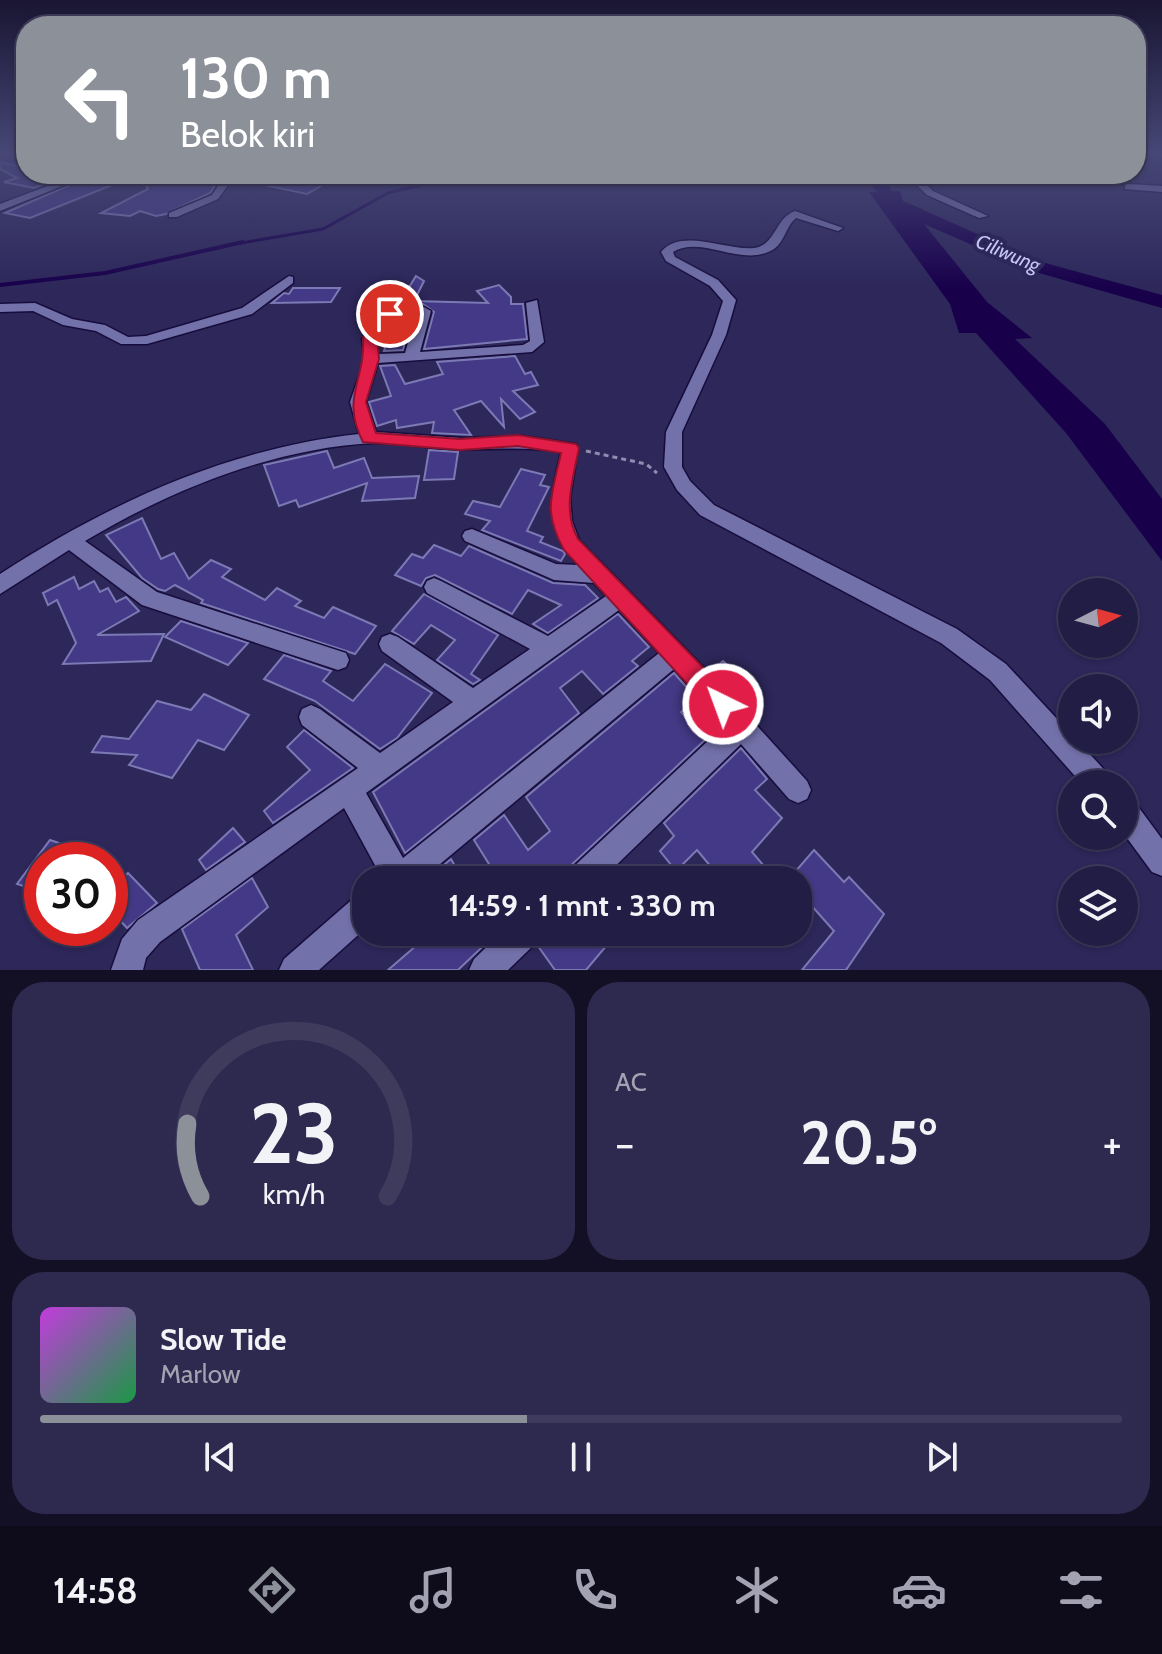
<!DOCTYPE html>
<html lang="id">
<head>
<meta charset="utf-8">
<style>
	:root { --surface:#221d44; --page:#2e2a4f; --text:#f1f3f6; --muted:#a2a2b2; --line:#3f3b5d; --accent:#8c9099 }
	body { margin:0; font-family:Cabin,sans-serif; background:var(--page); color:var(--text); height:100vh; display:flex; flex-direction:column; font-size:30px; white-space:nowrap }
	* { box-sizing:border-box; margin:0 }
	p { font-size:26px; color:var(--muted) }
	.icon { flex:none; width:44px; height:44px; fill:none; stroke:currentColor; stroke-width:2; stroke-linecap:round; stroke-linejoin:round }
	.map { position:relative; height:970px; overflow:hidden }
	.side { display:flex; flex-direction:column; gap:12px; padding:12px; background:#131025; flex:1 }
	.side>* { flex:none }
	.top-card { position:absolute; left:16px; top:16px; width:1130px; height:168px; border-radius:32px; box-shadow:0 2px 6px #0004,0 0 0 2px var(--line); background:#8c9099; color:#fff; overflow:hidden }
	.needle { width:52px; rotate:84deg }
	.tools { position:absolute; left:1058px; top:578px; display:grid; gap:16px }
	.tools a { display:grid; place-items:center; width:80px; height:80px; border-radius:50%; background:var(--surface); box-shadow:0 2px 6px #0004,0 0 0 2px var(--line); font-size:40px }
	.speed { position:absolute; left:24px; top:842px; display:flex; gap:16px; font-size:40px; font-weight:700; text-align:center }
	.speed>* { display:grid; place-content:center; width:104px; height:104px; border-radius:50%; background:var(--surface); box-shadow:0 2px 6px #0004,0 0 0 2px var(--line); line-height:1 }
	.speed .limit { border:12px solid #d22; background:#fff; color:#111 }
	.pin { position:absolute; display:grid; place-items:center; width:68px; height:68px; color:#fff; margin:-34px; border:4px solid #fff; border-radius:50%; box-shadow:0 2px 8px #0007 }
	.me { position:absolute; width:88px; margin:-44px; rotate:318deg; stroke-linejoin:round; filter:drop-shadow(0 0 6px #0008) }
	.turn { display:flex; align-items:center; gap:28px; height:168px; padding:0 32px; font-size:36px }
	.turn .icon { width:104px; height:104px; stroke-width:2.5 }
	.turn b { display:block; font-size:56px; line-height:68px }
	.big { font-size:60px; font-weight:700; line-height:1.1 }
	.side .card { flex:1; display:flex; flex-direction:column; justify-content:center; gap:12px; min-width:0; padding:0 28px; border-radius:32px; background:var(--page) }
	.side .dial { align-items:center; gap:0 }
	.dial svg { height:208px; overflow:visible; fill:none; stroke:var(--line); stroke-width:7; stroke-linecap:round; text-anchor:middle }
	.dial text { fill:var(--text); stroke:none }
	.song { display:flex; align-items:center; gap:24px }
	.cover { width:96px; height:96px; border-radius:12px; background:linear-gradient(135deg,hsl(290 70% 55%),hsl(140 70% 35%)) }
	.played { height:8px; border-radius:4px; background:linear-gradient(90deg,var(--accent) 45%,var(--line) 45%) }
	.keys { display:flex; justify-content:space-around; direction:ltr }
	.heat { display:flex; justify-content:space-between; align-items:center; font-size:44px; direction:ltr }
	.side .tiles { flex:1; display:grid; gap:12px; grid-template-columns:1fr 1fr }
	.card:last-child { grid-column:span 2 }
	.trip { position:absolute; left:352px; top:866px; width:460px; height:80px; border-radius:32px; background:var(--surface); box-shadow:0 2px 6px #0004,0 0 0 2px var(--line); font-weight:700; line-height:80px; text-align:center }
	.tabs { display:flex; height:128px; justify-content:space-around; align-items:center; background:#0e0c1b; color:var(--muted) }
	.tabs .icon { width:56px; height:56px }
	.tabs .active { color:var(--accent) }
	.tabs b { font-size:36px; color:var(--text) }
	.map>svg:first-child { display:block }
</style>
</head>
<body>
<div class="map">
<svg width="1162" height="970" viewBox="0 0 1162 970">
	<rect width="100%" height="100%" fill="#2d275a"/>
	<!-- water -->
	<polygon fill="#18004b" points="900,191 903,201 1038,261 1162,295 1162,308 1032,271 924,224 987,302 1032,338 1015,339 1105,424 1162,499 1162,561 1066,433 976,333 959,333 950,304 869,192"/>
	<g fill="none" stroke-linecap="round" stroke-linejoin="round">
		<!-- stream-far1 -->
		<polyline stroke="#18004b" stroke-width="3" points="235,244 323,229 388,193 429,183 447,174"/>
		<!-- stream -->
		<polyline stroke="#18004b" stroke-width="4" points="0,285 105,273 243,242"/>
		<!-- river -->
		<path fill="#18004b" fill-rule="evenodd" d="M865,174H881L897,199L922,209V217C894,222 878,194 865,174Z"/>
	</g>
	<!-- building -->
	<g fill="#433986" stroke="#7c7ab4" stroke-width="2">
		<polygon points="0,162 26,168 26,174 71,174 34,188 4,182 17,178 0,169"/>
		<polygon points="95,174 137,175 30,218 5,213"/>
		<polygon points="141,174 208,174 221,176 210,193 166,214 156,216 140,211 130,216 101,213 148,189"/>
		<polygon points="241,174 274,174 326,183 307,194 241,180"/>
		<polygon points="416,276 424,281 414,301 488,303 477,291 499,285 511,297 511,304 523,304 527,339 424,349 434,312 423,304 414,310 403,350 384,351 387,341 379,340 406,302 403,297"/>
		<polygon points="293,288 340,288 331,302 272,303 284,293 289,294"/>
		<polygon points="515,356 525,374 531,372 538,385 513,391 535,412 520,419 501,399 504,427 481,401 454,410 471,435 432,433 434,422 397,428 396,420 377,426 369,402 391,396 380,366 395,365 405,384 443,374 437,362"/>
		<polygon points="429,450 458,452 454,479 424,480"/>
		<polygon points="327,451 334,468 364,458 372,478 419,476 415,498 362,501 367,483 299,507 296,500 279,506 264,465"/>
		<polygon points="521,469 545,475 540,485 549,487 527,531 543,537 540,542 563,551 565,554 561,561 482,530 490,521 465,514 473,501 500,507"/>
		<polygon points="142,518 161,559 174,553 189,579 211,560 231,569 222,577 265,600 277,588 301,601 295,606 324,618 333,607 376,626 355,654 201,603 203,600 175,585 165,591 158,589 142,578 106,535"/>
		<polygon points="434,545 461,556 469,546 553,583 585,585 598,598 548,633 533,624 561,605 528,590 512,614 435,575 426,578 421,586 395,575 412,554 423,558"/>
		<polygon points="74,577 79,589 94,581 100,592 108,588 116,602 126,597 139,611 97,635 164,634 151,661 63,664 76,643 57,600 48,605 43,593"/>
		<polygon points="424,594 498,635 471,674 480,680 473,684 437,660 455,640 431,625 414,644 392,631"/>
		<polygon points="618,614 649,647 632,661 638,666 603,694 582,671 560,688 579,713 405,853 373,792"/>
		<polygon points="181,621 248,643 228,665 165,637"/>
		<polygon points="284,655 331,671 323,681 353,701 385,664 432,693 397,738 380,749 315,701 264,679"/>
		<polygon points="723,661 738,675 725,686 711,671"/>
		<polygon points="674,673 697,699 681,712 706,739 568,868 562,880 499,880 474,840 504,815 528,850 550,831 526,797"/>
		<polygon points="204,694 249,715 224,750 198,740 172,778 129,765 137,755 92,752 102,736 129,739 157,701 191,710"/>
		<polygon points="304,730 353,768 273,823 264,811 310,770 287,747"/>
		<polygon points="741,748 767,779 755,790 782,818 752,852 776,880 722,880 697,850 676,871 660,851 674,836 664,823"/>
		<polygon points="233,828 245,842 206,870 199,860"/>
		<polygon points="50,840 77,849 69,860 42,860 42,892 17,884"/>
		<polygon points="814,850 844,882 849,877 884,914 846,970 802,970 834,931 811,905 798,920 798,880 788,880"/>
		<polygon points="451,859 463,880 426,880"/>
		<polygon points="128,873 157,903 127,928 110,909 110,891"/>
		<polygon points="252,878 268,907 236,935 253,970 200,970 182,929"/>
		<polygon points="432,932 498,932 458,970 388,970"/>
		<polygon points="543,932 618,932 586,970 555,970 538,946"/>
	</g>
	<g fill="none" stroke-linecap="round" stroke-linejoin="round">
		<!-- minor casing -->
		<g stroke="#170d3d" stroke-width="3">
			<g id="minor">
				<polygon points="1152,152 1162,152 1162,157"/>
				<polygon points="79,174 92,174 0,211 0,204"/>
				<polygon points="226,174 236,174 218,199 177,217 169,217 169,213 212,195"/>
				<polygon points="905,174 915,174 933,191 988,216 979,218 927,195"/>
				<polygon points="1128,184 1162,186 1162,192 1125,189 1125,185"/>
				<path d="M795,211L843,228L838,231L796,218C786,226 785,241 774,249C743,269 701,234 673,252L675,257L718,280L736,300L726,335L682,432V467L690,481L714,505L957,629L1006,664L1072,735V740H1077L1109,775L1113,784H1082L990,680L941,643L700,515L677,490L664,467L666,432L712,335L723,301L710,286L666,261L661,252C681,227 727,251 754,248C776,245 775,218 795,211Z"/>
				<polygon points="289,276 293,277 293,283 252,314 147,344 121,344 96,331 63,325 33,311 0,312 0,304 35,303 72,319 105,325 128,337 146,336 242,308"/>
				<path d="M393,297L404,300L376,339L378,354L405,353L417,311L424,307L431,311L420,352L523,345L530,341L526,303L537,300L544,342L532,352L378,363L366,402L376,432L461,438L523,436L576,444L578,448L570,498L572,521L579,540L711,675L807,781L811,790L807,799L798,803L789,799L741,744L601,880H565L570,870L725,725L674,669L421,880H383L344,808L160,942L146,958L143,970H111L122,939L138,920L358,768L302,725L299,717L302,709L311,705L320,709L380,753L453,702L382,651L379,644L382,637L390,634L398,637L473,688L530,649L427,593L424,587L427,581L434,578L441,581L548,636L606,596L594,583L554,580L465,541L462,536L465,531L472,529L556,564L578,565C544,529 550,497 561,452C525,446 493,450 457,449C429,449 400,442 372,443C271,449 171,490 85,541L157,592L346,653L349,660L346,667L338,670L142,605L69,550L0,594V574C109,503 229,448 359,434L350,402L365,359L362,339ZM619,610L659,653L403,858L366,793Z"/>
				<polygon points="1124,797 1134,801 1162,839 1162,876 1152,872 1124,834"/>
				<polygon points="366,893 366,928 319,970 279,970 284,959 355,897"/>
				<polygon points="502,932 540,932 536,943 508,970 469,970 474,959"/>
			</g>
		</g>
		<!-- path -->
		<polyline stroke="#8f8daf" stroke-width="3" stroke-dasharray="5 4" stroke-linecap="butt" points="586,451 646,464 657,473"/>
		<!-- minor -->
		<use href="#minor" fill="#7371aa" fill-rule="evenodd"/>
	</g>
	<!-- sky -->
	<linearGradient id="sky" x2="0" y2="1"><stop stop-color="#191532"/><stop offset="0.53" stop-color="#464776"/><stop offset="1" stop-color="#464776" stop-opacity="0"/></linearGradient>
	<rect width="1162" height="288" fill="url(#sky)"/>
	<!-- route -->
	<path fill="#e11d48" stroke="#92132f" stroke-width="2" d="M385,311L397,314L377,338L379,359L366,402L376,433L460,439L518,435L576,444L579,448C573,480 562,510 578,539L731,696L735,704L731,713L723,716L714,713L564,550C542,510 552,495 561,453L518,446L460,450L363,442C340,397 366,381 363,337Z"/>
	<g text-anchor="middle" stroke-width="8" stroke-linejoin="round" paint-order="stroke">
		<!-- far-water labels -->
		<g font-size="20" font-style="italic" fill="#c6c6f3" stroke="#2d275a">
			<text transform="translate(1008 253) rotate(23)" y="7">Ciliwung</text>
		</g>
	</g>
</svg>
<div class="tools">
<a><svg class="needle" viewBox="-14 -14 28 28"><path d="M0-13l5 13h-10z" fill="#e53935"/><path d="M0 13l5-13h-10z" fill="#a2a2b2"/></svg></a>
<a><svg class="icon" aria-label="sound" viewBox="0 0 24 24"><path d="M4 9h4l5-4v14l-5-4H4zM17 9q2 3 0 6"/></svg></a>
<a><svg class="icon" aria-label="search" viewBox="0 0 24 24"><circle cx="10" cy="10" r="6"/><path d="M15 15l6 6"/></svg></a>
<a><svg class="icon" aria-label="layers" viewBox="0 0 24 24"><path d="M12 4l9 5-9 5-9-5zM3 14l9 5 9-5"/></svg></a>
</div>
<div class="speed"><div class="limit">30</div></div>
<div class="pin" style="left:390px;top:314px;background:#d93025"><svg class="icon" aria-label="arrive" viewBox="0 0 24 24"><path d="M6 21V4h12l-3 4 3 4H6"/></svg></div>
<svg class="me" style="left:723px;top:704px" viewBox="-20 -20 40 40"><circle r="17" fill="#e11d48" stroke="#fff" stroke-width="3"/><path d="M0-11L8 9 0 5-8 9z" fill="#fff"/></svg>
<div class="trip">14:59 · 1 mnt · 330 m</div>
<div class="top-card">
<div class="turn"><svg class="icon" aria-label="left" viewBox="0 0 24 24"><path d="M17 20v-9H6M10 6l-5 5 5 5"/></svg><div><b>130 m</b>Belok kiri</div></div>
</div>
</div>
<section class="side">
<div class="tiles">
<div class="card dial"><svg viewBox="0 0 100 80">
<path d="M14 69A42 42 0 1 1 86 69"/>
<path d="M14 69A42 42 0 0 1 9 41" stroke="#8c9099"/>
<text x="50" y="56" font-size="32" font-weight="700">23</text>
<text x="50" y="72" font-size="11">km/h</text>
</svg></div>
<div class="card"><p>AC</p>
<div class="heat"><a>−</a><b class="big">20.5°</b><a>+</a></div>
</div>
<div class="card">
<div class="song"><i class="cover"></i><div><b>Slow Tide</b><p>Marlow</p></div></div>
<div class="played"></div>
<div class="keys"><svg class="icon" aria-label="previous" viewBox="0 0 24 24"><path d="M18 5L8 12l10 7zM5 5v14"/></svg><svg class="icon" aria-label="pause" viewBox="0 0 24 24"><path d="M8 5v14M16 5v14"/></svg><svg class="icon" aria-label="next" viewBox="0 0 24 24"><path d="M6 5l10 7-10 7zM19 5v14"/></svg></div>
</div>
</div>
</section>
<nav class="tabs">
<b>14:58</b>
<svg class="icon active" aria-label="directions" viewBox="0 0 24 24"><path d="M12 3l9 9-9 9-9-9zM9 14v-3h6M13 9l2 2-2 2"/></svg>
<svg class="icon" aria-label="music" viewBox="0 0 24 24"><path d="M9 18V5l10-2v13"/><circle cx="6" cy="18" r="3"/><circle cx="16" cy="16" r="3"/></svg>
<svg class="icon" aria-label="phone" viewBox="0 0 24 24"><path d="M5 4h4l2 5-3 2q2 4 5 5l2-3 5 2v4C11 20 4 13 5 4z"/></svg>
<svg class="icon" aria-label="climate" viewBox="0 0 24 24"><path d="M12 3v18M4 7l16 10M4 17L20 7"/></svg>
<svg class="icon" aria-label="car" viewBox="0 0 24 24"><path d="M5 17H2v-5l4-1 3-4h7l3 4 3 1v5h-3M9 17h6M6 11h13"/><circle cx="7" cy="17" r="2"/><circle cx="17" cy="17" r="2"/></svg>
<svg class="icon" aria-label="filters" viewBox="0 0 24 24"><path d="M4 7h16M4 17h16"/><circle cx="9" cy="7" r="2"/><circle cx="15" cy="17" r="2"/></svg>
</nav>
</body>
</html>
